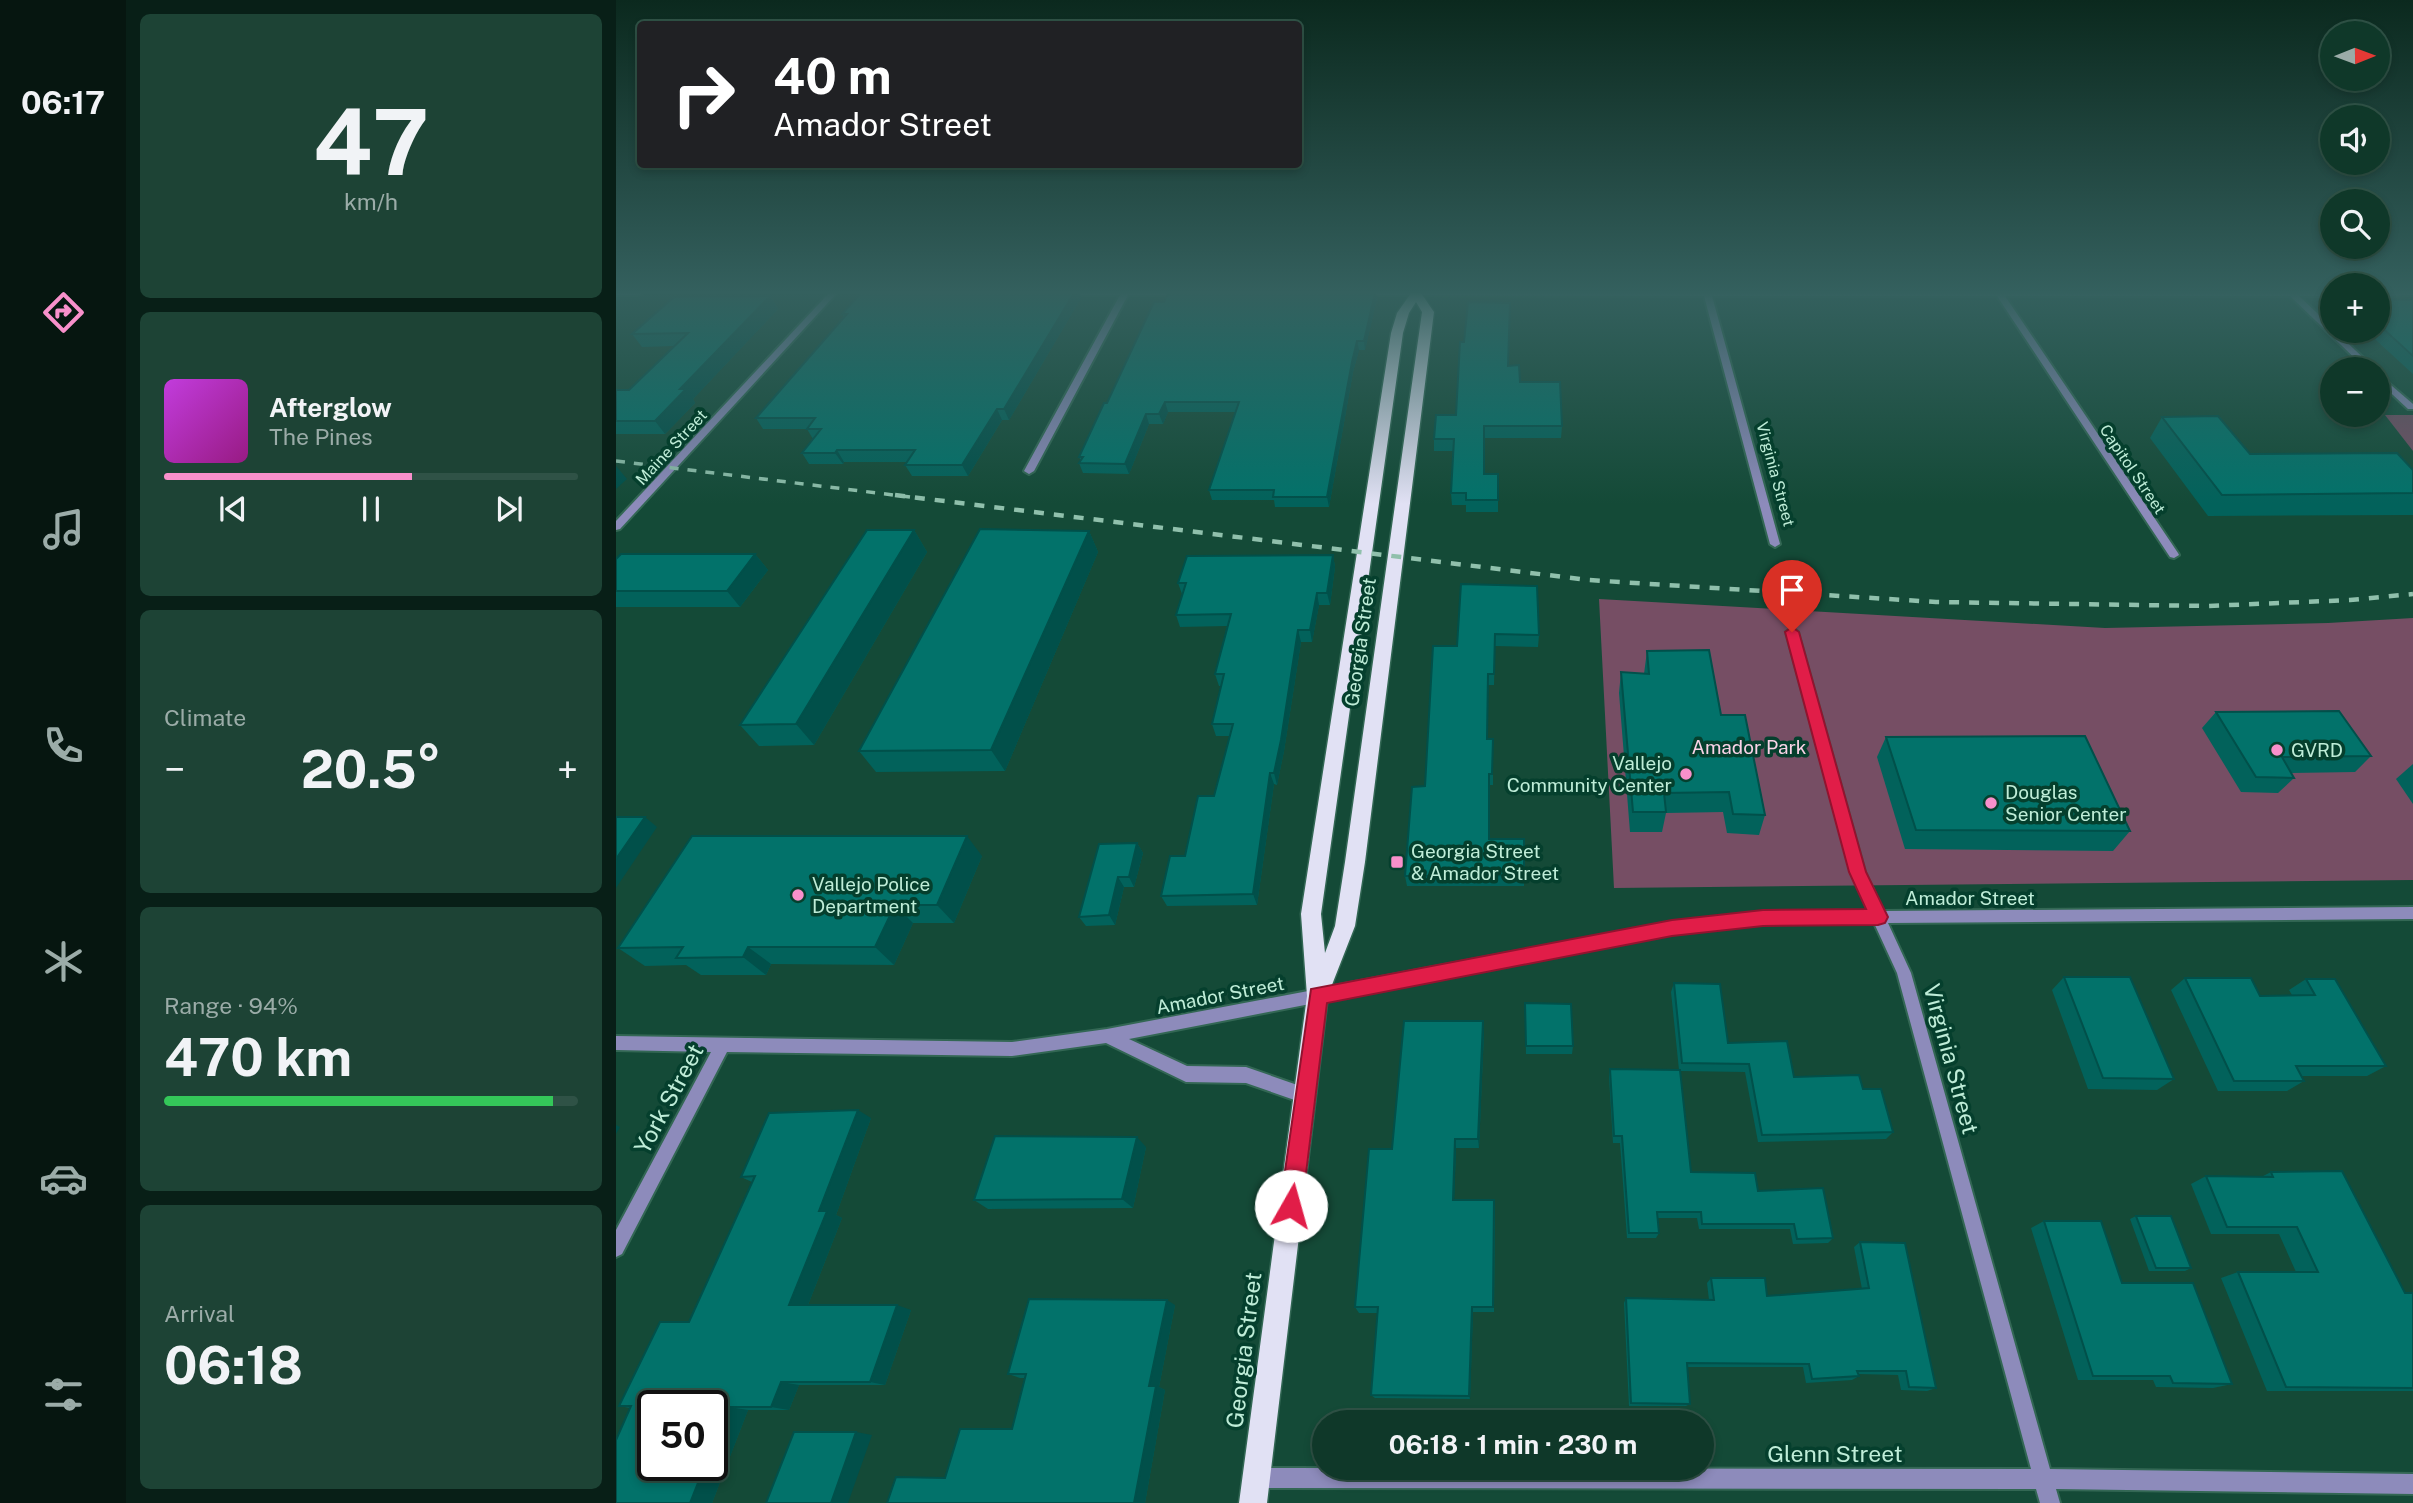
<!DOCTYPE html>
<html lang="en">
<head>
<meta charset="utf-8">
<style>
	:root { --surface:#0f3829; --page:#1d4335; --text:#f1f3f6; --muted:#9baca8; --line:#2f5246; --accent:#f890cb }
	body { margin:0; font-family:"Public Sans",sans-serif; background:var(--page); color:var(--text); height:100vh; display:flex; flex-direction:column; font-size:26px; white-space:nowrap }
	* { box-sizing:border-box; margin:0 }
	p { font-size:23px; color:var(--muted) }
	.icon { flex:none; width:38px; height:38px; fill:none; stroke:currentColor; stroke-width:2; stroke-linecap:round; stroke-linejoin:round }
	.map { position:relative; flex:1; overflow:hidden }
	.sheet { display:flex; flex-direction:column; gap:14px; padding:14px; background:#081f17; width:490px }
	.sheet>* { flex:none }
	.banner { position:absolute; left:21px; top:21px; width:665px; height:147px; border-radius:7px; box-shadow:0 4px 10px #0003,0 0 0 2px var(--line); background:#202124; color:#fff; overflow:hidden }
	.needle { width:46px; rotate:89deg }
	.tools { position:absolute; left:1704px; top:21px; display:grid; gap:14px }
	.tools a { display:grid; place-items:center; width:70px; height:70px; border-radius:50%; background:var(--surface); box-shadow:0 4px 10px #0003,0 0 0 2px var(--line); font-size:35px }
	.speed { position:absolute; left:21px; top:1390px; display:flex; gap:14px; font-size:35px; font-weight:700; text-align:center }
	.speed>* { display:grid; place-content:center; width:91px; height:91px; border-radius:50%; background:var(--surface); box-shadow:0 4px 10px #0003,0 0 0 2px var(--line); line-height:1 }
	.speed .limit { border:4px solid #111; border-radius:10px; background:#fff; color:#111 }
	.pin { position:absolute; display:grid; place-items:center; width:60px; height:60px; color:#fff; margin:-72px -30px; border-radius:50% 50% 50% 0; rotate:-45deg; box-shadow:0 0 7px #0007 }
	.pin .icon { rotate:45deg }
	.me { position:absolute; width:77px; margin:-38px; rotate:7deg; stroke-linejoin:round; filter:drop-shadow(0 0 5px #0008) }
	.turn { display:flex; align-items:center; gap:24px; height:147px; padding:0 21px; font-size:32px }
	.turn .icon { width:91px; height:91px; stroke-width:2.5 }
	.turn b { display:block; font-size:49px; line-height:60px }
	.big { font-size:52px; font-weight:700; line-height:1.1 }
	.sheet .card { flex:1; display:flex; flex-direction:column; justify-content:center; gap:10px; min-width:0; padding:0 24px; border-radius:10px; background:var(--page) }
	.sheet .dial { align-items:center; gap:0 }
	.dial b { font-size:91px; line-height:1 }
	.song { display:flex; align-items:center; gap:21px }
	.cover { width:84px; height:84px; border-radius:10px; background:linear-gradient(135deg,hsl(290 70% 55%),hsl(310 70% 35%)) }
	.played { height:7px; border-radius:4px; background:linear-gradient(90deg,var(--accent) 60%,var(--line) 60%) }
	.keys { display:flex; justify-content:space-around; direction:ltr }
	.heat { display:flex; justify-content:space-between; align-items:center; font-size:38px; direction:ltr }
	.charge { height:10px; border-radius:5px; background:linear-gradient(90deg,#34c759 94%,var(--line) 0) }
	.trip { position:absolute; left:696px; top:1410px; width:402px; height:70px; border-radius:35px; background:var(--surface); box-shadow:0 4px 10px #0003,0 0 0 2px var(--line); font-weight:700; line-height:70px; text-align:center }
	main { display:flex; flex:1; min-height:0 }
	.dock { display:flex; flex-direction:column; width:126px; justify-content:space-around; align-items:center; background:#061610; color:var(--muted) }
	.dock .icon { width:49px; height:49px }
	.dock .current { color:var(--accent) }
	.dock b { font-size:32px; color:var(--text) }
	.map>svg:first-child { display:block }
</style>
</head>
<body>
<main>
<nav class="dock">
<b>06:17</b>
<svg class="icon current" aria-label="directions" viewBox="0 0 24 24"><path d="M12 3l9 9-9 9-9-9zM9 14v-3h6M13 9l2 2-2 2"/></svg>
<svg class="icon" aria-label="music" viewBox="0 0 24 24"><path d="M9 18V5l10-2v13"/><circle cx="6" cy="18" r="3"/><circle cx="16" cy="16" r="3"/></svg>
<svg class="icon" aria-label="phone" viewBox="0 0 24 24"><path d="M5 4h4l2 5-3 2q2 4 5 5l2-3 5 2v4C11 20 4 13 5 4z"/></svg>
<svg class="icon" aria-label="climate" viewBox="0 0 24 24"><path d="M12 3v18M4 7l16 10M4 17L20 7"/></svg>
<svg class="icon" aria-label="car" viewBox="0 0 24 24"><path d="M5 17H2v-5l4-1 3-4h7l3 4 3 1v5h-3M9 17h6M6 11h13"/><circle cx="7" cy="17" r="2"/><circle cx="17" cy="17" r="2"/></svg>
<svg class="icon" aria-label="filters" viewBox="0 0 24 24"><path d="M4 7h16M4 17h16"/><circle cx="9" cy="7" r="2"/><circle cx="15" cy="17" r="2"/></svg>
</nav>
<section class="sheet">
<div class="card dial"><b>47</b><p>km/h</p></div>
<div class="card">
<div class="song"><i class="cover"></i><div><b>Afterglow</b><p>The Pines</p></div></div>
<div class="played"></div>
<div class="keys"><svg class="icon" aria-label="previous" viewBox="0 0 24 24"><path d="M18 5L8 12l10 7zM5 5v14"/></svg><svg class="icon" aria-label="pause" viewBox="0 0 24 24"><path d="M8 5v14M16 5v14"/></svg><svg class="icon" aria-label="next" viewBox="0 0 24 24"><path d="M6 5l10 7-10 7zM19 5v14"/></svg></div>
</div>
<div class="card"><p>Climate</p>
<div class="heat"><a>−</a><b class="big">20.5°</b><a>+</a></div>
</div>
<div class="card"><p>Range · 94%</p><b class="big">470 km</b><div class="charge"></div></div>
<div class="card"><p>Arrival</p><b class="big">06:18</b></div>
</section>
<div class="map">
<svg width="1797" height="1503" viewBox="0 0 1797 1503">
	<rect width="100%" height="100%" fill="#144a37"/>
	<!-- green -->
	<g fill="#764e64">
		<polygon points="1769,415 1797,415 1797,451"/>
		<polygon points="983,599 1489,628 1712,623 1797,618 1797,880 998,888"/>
	</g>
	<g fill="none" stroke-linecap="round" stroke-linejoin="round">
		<!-- minor casing -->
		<g stroke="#336754" stroke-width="4">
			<g id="minor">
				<polygon points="0,293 26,293 22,295 0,295"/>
				<polygon points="213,293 221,293 4,529 0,530 0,521"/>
				<polygon points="446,293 572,293 568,295 512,295 418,471 413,474 408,471 504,295 450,295"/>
				<polygon points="740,293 1717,293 1717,296 1683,296 1717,328 1717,331 1719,331 1759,369 1750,369 1674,296 1389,296 1562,553 1563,555 1558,558 1554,557 1381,296 1096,296 1164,544 1159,547 1154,544 1088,296 744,295"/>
				<polygon points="1762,293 1797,293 1797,295 1762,296"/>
				<polygon points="1762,374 1797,404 1797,409 1792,409 1762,381"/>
				<polygon points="1176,628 1182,632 1249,872 1267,911 1797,907 1797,919 1272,923 1295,973 1434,1469 1797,1474 1797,1494 1440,1489 1444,1503 1424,1503 1420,1489 640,1488 633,1485 630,1478 633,1471 640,1468 1415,1469 1281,973 1258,923 1147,924 1056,934 513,1039 571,1066 630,1067 690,1088 696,1090 698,1096 696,1102 690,1104 630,1083 570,1082 490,1043 396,1056 111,1052 6,1254 0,1257 0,1230 95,1052 0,1050 0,1036 396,1042 491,1029 1056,922 1147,912 1253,911 1235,872 1170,632"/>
			</g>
		</g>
		<!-- major casing -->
		<g stroke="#336754" stroke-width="3">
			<path id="major" d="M795,293H805L818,312L749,862L739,926L712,995L651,1503H623L691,996L685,914L775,333L781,313ZM800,302L806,312L729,862L719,926L709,953L705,914L787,333L793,313Z"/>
		</g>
		<!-- minor -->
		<use href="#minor" fill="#8d8bbb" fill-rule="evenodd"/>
		<!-- major -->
		<use href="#major" fill="#e1e1f4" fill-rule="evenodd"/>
		<!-- rail-far1 -->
		<polyline stroke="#90c0ac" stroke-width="3.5" stroke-dasharray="9 9" stroke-linecap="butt" points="0,461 294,497"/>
		<!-- rail -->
		<polyline stroke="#90c0ac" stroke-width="4.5" stroke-dasharray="10 10" stroke-linecap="butt" points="279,495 972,580 1320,602 1592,606 1734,600 1797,594"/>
	</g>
	<!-- wall -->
	<g fill="#02625b">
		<polygon points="154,296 162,309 77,399 79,403 49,434 0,434 0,390 13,390 58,346 26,347 16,334"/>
		<polygon points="465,298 393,420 386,420 352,476 296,476 289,465 291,462 228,462 227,464 193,464 186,453 197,439 191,429 147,429 140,418 228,317 226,314"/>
		<polygon points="761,298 749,350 743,350 737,372 713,507 659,507 658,500 596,500 593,490 620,412 552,412 547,424 533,424 513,474 467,473 463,463 465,461 463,457 491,403 548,302"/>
		<polygon points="1762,300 1797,300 1797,374 1750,331 1762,331"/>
		<polygon points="892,366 904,382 946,426 945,438 868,438 868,474 882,474 882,512 850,512 850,505 836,505 835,493 837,451 818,451 818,439 840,415"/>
		<polygon points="1546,417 1634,454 1797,470 1797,515 1592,516 1534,438"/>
		<polygon points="298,530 311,552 198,745 143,746 124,725"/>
		<polygon points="473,531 482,552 389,771 260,772 243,751"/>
		<polygon points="139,554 152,570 124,607 0,607 0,559"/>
		<polygon points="717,555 719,567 714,605 703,605 696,642 685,642 668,751 661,785 658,784 641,905 551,906 545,896 569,856 598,796 614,736 600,736 596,724 605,686 603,686 599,674 611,626 564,627 560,615 566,594 562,583"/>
		<polygon points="845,584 923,635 922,647 879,646 878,685 872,685 871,739 877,739 877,785 874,785 873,839 908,839 908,886 791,886 789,876 841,646"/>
		<polygon points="1031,651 1105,715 1149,815 1143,835 1111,833 1107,812 1050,813 1046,832 1014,832 1003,693 1005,672 1028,674"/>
		<polygon points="1600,712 1755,756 1739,772 1675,773 1678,778 1662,793 1625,792 1586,728"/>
		<polygon points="1270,737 1514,831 1497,851 1289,849 1261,757"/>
		<polygon points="1797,764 1797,804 1780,779"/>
		<polygon points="521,843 527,853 518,887 508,887 499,925 470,926 463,917"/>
		<polygon points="366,856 338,923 297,923 278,965 155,964 150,975 85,975 70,965 29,966 2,948"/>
		<polygon points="1448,977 1558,1079 1541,1090 1472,1089 1436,990"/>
		<polygon points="1569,978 1644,996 1676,995 1673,990 1690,979 1770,1066 1751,1076 1686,1076 1688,1081 1671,1091 1602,1091 1555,990"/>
		<polygon points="1058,983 1112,1043 1178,1077 1247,1089 1277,1132 1270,1139 1142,1142 1129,1072 1064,1071 1075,1172 1142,1191 1217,1238 1212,1243 1177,1244 1174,1229 1083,1229 1081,1218 1041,1218 1043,1233 1040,1238 1011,1238 1004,1143 997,1143 993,1077 994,1069 1063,1070 1055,992"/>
		<polygon points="909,1003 957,1046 956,1054 910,1054"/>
		<polygon points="868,1032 863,1148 840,1148 838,1200 878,1200 879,1208 878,1312 857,1312 854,1399 759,1398 755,1395 762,1313 743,1313 739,1307 776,1149"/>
		<polygon points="255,1118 220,1215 226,1218 192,1305 295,1310 269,1385 183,1385 173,1410 132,1410 96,1503 0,1503 14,1408 3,1406 73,1322 136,1182 125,1177"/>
		<polygon points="530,1147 517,1208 372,1209 358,1200"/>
		<polygon points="1655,1172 1789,1293 1797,1293 1797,1391 1651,1391 1605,1278 1622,1272 1680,1272 1663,1234 1595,1234 1575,1184 1590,1176 1645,1177"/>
		<polygon points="1520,1216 1575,1268 1569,1271 1533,1271 1514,1219"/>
		<polygon points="1428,1221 1506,1283 1616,1384 1597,1388 1540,1387 1537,1380 1462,1380 1415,1228"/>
		<polygon points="1244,1242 1320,1388 1311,1391 1285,1390 1282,1375 1242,1374 1243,1376 1236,1380 1190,1383 1187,1367 1071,1367 1074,1404 1070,1406 1013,1406 1008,1303 1010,1298 1093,1300 1091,1283 1095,1278 1151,1296 1246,1289 1238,1247"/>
		<polygon points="559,1305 543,1387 549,1390 529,1503 271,1503 329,1478 396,1429 409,1378 404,1378 392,1374"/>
	</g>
	<!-- shaded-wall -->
	<g fill="#01504a">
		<polygon points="458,293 464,293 465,298 393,420 388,409"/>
		<polygon points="759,293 760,293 761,298 749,350 748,341"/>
		<polygon points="154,296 162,309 77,399 79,403 49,434 39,421 64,389"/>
		<polygon points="741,341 743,350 737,372 713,507 711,497 736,362"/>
		<polygon points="549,402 552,412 547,424 543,414"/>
		<polygon points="381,409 386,420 352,476 346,465"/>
		<polygon points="530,414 533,424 513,474 509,464"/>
		<polygon points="221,450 228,462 227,464 219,453"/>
		<polygon points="0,466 11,479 0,489"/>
		<polygon points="298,530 311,552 198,745 180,724"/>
		<polygon points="473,531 482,552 389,771 375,750"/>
		<polygon points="139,554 152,570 124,607 111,591"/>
		<polygon points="717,555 719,567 714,605 711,593"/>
		<polygon points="701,593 703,605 696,642 694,630"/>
		<polygon points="682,630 685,642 668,751 661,785 658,773"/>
		<polygon points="654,773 658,784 641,905 637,894"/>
		<polygon points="29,817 41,827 0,888 0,859"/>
		<polygon points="351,836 366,856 338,923 321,905"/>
		<polygon points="521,843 527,853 518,887 513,877"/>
		<polygon points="502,877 508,887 499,925 493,915"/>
		<polygon points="279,905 297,923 278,965 259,947"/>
		<polygon points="132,947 155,964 150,975 127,957"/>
		<polygon points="867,1021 868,1032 863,1148 862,1139"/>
		<polygon points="242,1110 255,1118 220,1215 226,1218 190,1310 173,1305 203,1211"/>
		<polygon points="0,1125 4,1127 0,1134"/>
		<polygon points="521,1137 530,1147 517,1208 506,1199"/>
		<polygon points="839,1139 840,1148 838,1208 837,1200"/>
		<polygon points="551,1300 559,1305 543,1387 549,1390 529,1503 518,1503 533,1386"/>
		<polygon points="281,1305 295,1310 269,1385 254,1382"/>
		<polygon points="856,1307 857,1312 854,1399 853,1396"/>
		<polygon points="165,1382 183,1385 173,1410 155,1407"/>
		<polygon points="113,1407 132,1410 96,1503 74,1503 89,1465 96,1465 96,1448"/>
		<polygon points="240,1432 256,1435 232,1503 215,1503"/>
	</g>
	<!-- building -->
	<g fill="#02726a" stroke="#01504a" stroke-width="2">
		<polygon points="245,293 458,293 388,409 381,409 346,465 289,465 299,450 221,450 219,453 186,453 205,429 191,429 199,418 140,418 231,314 226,314"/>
		<polygon points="552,293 759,293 748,341 741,341 736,362 711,497 657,497 658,490 593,490 623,402 549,402 543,414 530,414 509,464 463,463 467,457 463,457 488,403 491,403 538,302 548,302"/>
		<polygon points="154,296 64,389 70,389 39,421 0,421 0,390 13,390 72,333 16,334 58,297"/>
		<polygon points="1762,300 1797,300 1797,356 1762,324"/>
		<polygon points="852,302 894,303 892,366 903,365 904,382 944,382 946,426 868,426 868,474 882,474 882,500 850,500 850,493 835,493 838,439 818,439 820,415 840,415 844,342 848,342"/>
		<polygon points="1602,416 1634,454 1781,453 1797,470 1797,493 1606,495 1546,417"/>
		<polygon points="364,529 473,531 375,750 243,751"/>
		<polygon points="251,530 298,530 180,724 124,725"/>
		<polygon points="5,554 139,554 111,591 0,591 0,559"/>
		<polygon points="717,555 711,593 701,593 694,630 682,630 665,740 658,773 654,773 637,894 545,896 554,856 569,856 582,796 598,796 617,724 596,724 608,674 599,674 615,614 560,615 570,583 562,583 571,556"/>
		<polygon points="845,584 921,586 923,635 879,634 878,674 872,674 871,739 877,739 876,774 873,774 873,839 908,839 908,875 789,876 796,787 809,786 817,646 841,646"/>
		<polygon points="1093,650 1105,715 1129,715 1149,815 1117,814 1113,792 1048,793 1050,812 1017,812 1005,672 1033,674 1031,651"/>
		<polygon points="1723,711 1755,756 1666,757 1678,778 1640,777 1600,712"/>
		<polygon points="1469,736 1514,831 1300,830 1270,737"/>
		<polygon points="0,817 29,817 0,859"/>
		<polygon points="76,836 351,836 321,905 279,905 259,947 132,947 127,957 60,958 67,947 2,948"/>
		<polygon points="521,843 513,877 502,877 493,915 463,917 483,844"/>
		<polygon points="1448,977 1514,977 1558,1079 1487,1078"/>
		<polygon points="1569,978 1635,978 1644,996 1699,995 1690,979 1719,979 1770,1066 1680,1066 1688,1081 1618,1081"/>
		<polygon points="1058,983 1104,984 1112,1043 1171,1041 1178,1077 1243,1075 1247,1089 1265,1089 1277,1132 1146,1135 1133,1064 1066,1063"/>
		<polygon points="909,1003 955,1004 957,1046 910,1046"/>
		<polygon points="788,1021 867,1021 862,1139 839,1139 837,1200 878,1200 877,1307 856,1307 853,1396 755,1395 762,1307 739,1307 753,1149 776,1149"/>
		<polygon points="994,1069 1064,1070 1075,1172 1139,1173 1142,1191 1207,1188 1217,1238 1181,1239 1178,1224 1086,1224 1085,1212 1041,1212 1043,1233 1013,1233 1006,1136 998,1136"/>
		<polygon points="242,1110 203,1211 211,1211 173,1305 281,1305 254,1382 165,1382 155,1407 113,1407 96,1448 96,1405 37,1405 37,1465 89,1465 74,1503 0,1503 0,1440 15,1406 3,1406 44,1322 73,1322 139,1176 125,1177 153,1113"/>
		<polygon points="379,1136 521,1137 506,1199 358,1200"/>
		<polygon points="1726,1171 1789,1293 1797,1293 1797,1388 1670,1387 1622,1272 1702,1272 1681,1227 1611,1227 1590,1176 1657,1177 1655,1172"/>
		<polygon points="1520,1216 1555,1216 1575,1268 1540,1268"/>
		<polygon points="1428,1221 1485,1221 1506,1283 1577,1283 1616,1384 1557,1383 1554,1376 1477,1376"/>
		<polygon points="1244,1242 1289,1243 1320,1388 1293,1387 1290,1371 1241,1371 1243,1376 1196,1379 1193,1364 1071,1363 1074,1404 1015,1403 1010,1298 1098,1300 1095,1278 1149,1278 1151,1296 1253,1288"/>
		<polygon points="413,1299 551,1300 533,1386 540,1386 518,1503 271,1503 280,1477 329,1478 344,1429 396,1429 410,1374 392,1374"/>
		<polygon points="178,1432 240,1432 215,1503 150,1503"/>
	</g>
	<!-- sky -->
	<linearGradient id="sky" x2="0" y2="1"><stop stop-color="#0b291e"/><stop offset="0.58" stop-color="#34605e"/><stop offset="1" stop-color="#34605e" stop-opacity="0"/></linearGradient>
	<rect width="1797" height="504" fill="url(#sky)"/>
	<!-- route -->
	<polygon fill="#e11d48" stroke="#92132f" stroke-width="2" points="1176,627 1183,632 1250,872 1272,917 1269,923 1262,925 1147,926 1056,936 711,1003 686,1206 683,1214 675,1217 667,1214 664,1206 695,989 1056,920 1147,910 1250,909 1233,872 1169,632"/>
	<!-- markers -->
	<g fill="#f890cb" stroke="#053f2d" stroke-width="2.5">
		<circle cx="1661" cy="750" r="7"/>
		<circle cx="1070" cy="774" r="7"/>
		<circle cx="1375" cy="803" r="7"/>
		<rect x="774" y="855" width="14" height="14" rx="3.5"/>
		<circle cx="182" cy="895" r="7"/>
	</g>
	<g text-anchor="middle" stroke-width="7" stroke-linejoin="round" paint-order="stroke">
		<!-- far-street labels -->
		<g font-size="16" fill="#bfedd8" stroke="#053f2d">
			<text transform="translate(55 447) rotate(-47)" y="6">Maine Street</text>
			<text transform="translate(1517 469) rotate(56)" y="6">Capitol Street</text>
			<text transform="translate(1160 474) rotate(75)" y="6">Virginia Street</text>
		</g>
		<!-- street labels -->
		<g font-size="19" fill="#bfedd8" stroke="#053f2d">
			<text transform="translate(744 642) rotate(-82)" y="7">Georgia Street</text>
			<text x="1354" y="905">Amador Street</text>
			<text transform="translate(604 995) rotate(-11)" y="7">Amador Street</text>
		</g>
		<!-- park labels -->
		<g font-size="19" fill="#fad3e7" stroke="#053f2d">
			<text x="1133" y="754">Amador Park</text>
		</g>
		<!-- poi labels -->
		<g font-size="19" fill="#bfedd8" stroke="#053f2d" text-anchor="start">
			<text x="1675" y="757">GVRD</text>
			<text x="1056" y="770" text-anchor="end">Vallejo<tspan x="1056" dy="22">Community Center</tspan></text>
			<text x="1389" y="799">Douglas<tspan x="1389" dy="22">Senior Center</tspan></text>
			<text x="795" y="858">Georgia Street<tspan x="795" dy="22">&amp; Amador Street</tspan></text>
			<text x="196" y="891">Vallejo Police<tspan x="196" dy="22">Department</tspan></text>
		</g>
		<!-- near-street labels -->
		<g font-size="23" fill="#bfedd8" stroke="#053f2d">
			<text transform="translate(1335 1059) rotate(75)" y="8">Virginia Street</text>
			<text transform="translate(53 1099) rotate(-62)" y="8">York Street</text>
			<text transform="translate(628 1350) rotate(-83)" y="8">Georgia Street</text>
			<text x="1219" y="1462">Glenn Street</text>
		</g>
	</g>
</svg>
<div class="tools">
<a><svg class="needle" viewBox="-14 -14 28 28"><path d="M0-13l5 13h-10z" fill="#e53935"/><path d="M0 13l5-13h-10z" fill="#9baca8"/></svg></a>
<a><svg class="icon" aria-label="sound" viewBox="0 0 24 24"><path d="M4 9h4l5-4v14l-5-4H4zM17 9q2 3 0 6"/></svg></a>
<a><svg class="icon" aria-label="search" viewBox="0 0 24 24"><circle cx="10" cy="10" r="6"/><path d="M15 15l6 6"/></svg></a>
<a>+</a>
<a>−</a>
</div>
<div class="speed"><div class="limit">50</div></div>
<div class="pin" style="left:1176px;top:632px;background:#d93025"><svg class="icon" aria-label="arrive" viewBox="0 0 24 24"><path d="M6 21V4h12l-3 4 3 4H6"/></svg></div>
<svg class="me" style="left:675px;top:1206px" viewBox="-20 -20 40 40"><circle r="19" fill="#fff"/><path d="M0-13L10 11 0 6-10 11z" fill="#e11d48"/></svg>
<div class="trip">06:18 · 1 min · 230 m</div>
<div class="banner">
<div class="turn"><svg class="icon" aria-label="right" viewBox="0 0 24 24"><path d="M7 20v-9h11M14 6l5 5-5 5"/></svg><div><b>40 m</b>Amador Street</div></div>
</div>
</div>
</main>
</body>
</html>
